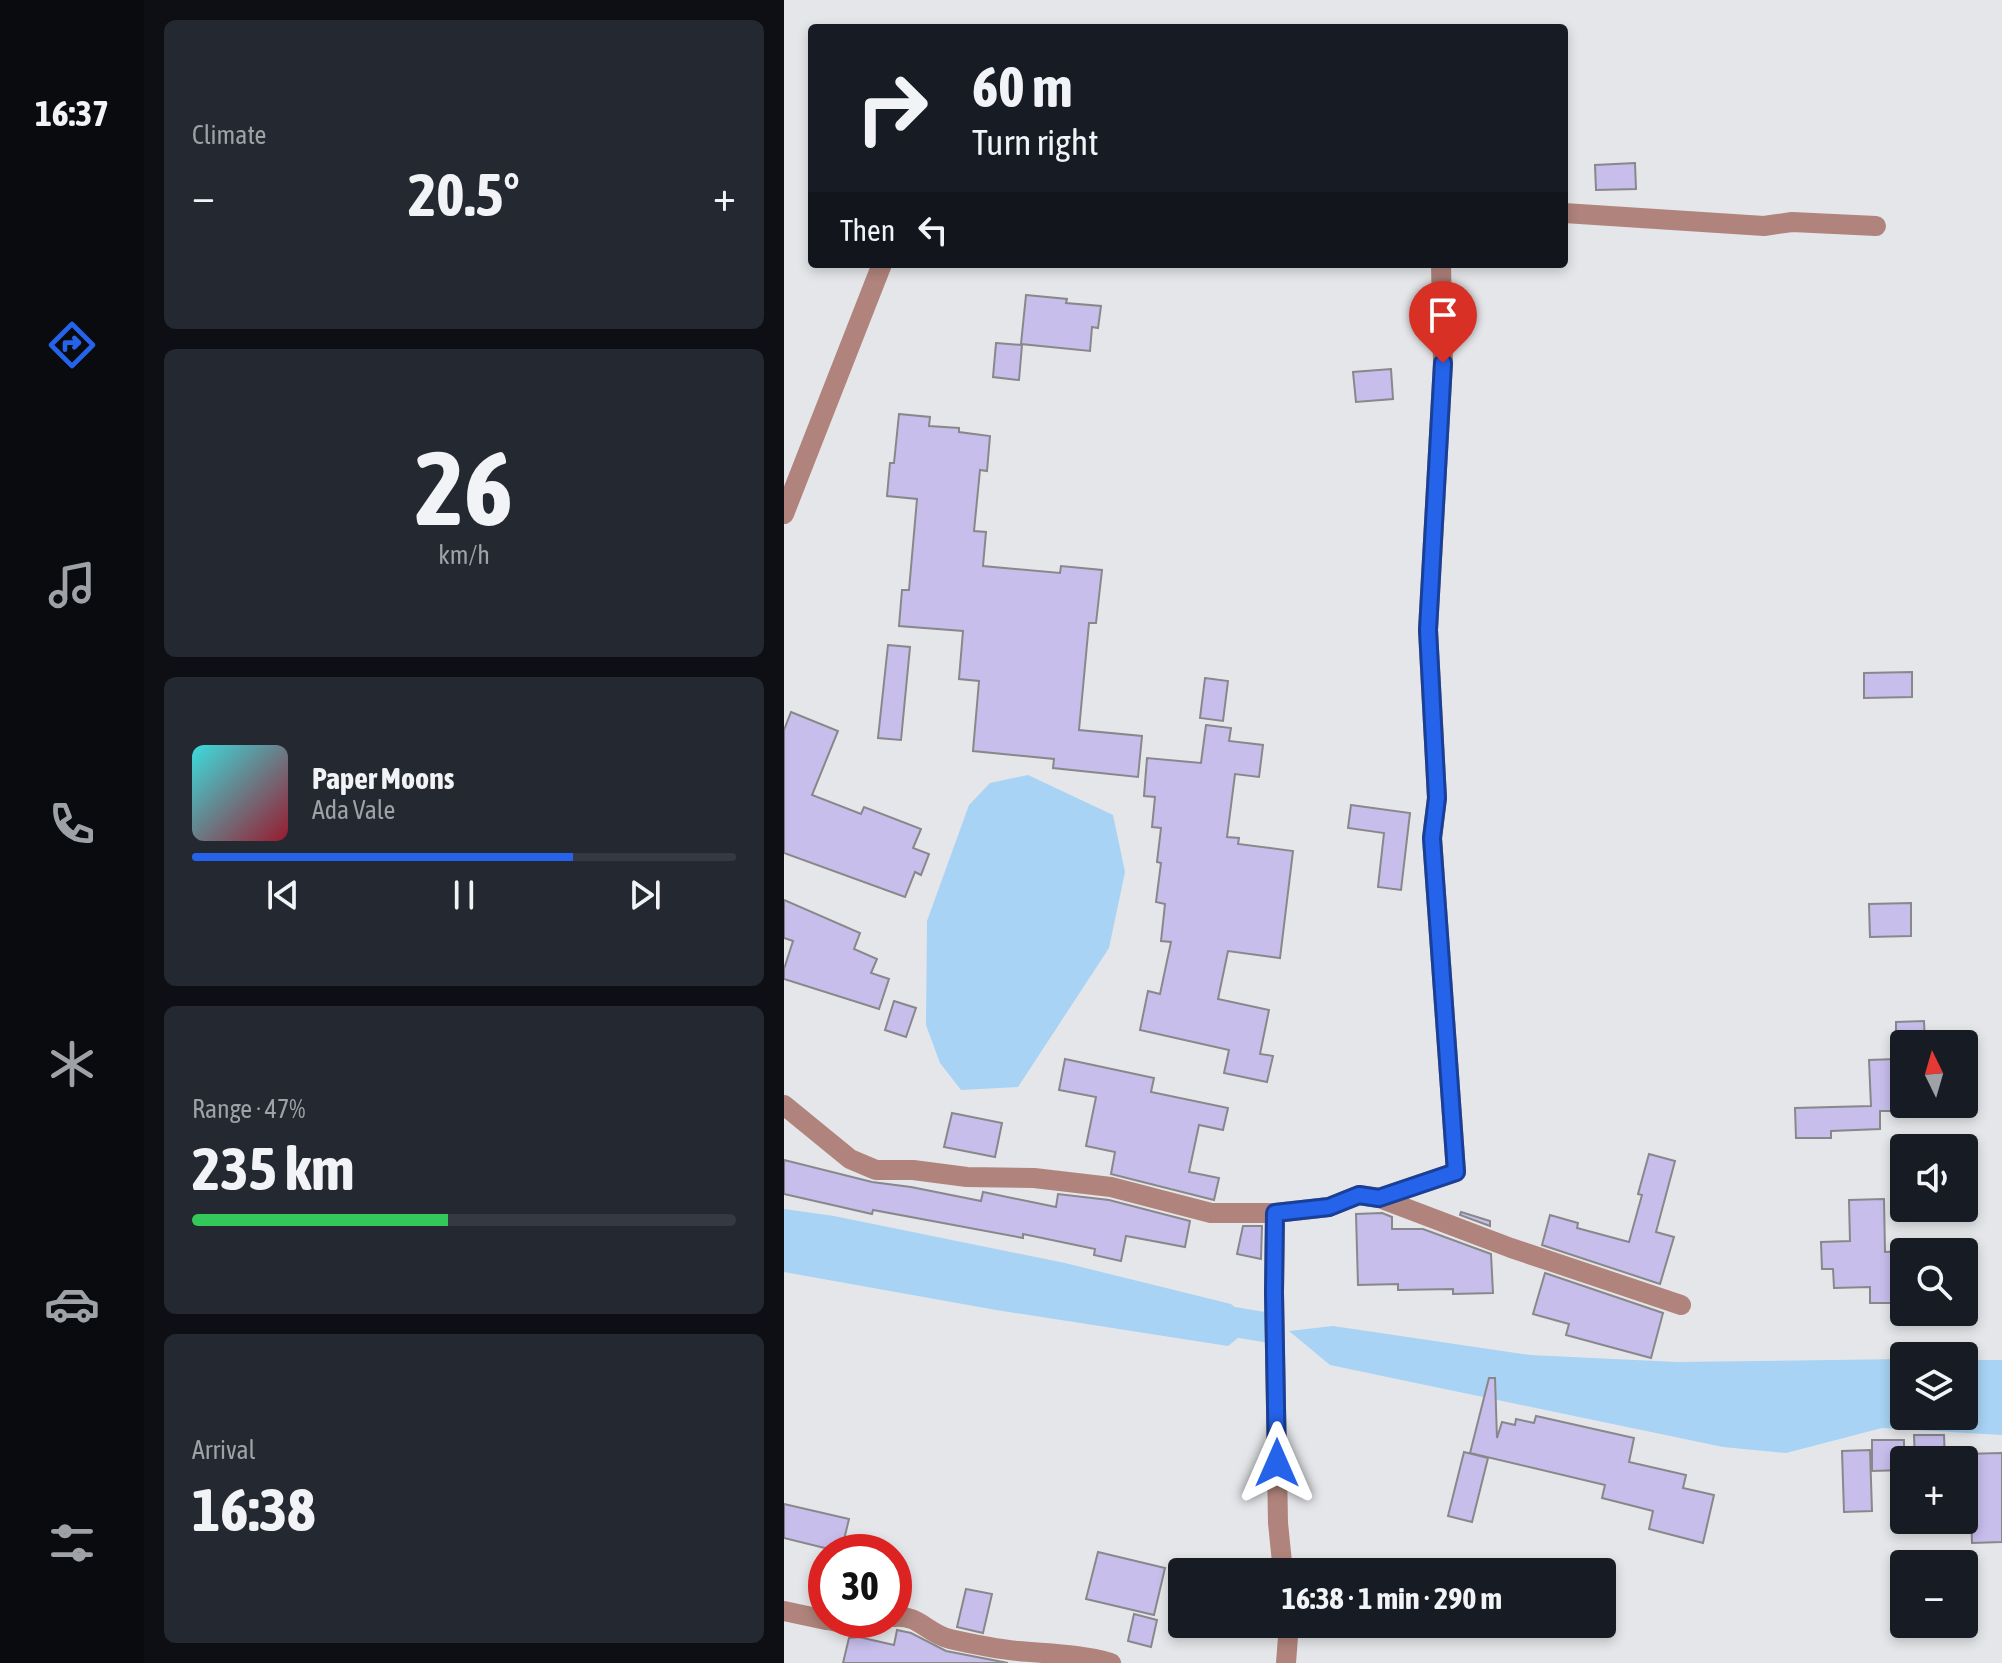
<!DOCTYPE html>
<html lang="en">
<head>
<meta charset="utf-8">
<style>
	:root { --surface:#171b24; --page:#242831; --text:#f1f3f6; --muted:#9ea1a6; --line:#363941; --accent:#2563eb }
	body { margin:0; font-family:"Asap Condensed",sans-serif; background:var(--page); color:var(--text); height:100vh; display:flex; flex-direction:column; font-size:30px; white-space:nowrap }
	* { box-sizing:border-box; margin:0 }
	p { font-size:26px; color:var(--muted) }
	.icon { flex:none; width:44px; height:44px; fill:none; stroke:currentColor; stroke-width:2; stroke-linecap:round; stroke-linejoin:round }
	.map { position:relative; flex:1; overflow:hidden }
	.side { display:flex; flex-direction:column; gap:20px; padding:20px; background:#0d0f14; width:640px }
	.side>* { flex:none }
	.banner { position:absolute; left:24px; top:24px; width:760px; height:244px; border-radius:8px; box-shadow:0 4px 12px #0003; background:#171b24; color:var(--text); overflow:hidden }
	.needle { width:52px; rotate:355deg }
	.controls { position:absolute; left:1106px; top:1030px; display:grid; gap:16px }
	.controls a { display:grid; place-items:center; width:88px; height:88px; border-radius:8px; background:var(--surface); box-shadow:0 4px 12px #0003; font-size:40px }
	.speed { position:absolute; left:24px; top:1534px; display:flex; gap:16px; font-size:40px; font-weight:700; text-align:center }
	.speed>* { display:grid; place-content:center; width:104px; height:104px; border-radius:50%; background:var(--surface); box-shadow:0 4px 12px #0003; line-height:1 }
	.speed .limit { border:12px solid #d22; background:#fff; color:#111 }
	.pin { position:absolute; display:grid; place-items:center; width:68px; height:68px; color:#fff; margin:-82px -34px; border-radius:50% 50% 50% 0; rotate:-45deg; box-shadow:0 0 8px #0007 }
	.pin .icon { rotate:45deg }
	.me { position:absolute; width:88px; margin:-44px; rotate:0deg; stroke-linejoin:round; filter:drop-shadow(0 0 6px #0008) }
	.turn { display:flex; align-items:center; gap:28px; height:168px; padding:0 32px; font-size:36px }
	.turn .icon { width:104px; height:104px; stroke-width:2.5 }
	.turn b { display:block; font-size:56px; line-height:68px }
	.then { display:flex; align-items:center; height:76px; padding:0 32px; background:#0003; gap:16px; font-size:30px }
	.big { font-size:60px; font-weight:700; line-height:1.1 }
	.side .tile { flex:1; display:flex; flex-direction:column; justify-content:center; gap:12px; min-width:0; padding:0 28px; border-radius:12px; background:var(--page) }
	.side .dial { align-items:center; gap:0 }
	.dial b { font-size:104px; line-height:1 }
	.song { display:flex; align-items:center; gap:24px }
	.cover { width:96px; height:96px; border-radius:12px; background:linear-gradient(135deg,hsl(180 70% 55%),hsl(350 70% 35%)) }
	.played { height:8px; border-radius:4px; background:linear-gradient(90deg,var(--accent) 70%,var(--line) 70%) }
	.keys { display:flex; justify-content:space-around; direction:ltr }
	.heat { display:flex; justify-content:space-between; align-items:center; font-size:44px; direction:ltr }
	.charge { height:12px; border-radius:6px; background:linear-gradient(90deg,#34c759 47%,var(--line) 0) }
	.trip { position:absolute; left:384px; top:1558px; width:448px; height:80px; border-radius:8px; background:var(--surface); box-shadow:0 4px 12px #0003; font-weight:700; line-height:80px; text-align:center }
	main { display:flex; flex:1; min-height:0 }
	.dock { display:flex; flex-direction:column; width:144px; justify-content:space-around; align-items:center; background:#090b0e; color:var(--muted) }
	.dock .icon { width:56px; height:56px }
	.dock .current { color:var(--accent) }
	.dock b { font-size:36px; color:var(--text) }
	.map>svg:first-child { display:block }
</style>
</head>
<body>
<main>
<nav class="dock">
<b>16:37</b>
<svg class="icon current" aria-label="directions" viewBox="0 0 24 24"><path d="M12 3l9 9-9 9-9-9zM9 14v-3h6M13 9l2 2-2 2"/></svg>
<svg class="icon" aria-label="music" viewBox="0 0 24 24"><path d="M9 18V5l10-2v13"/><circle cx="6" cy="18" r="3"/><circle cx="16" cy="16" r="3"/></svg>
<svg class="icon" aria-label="phone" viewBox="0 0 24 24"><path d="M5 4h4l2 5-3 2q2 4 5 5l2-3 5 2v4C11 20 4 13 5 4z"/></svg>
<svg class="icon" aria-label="climate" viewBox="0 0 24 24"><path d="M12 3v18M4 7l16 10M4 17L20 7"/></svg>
<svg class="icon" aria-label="car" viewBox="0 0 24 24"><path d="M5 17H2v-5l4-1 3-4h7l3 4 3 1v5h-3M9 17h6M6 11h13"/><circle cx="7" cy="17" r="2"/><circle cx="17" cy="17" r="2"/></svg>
<svg class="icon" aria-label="filters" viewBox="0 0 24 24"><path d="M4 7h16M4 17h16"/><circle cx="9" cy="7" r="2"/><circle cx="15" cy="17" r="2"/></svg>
</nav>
<section class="side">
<div class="tile"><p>Climate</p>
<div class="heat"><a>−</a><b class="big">20.5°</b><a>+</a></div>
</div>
<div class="tile dial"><b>26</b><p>km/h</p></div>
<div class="tile">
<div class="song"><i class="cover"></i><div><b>Paper Moons</b><p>Ada Vale</p></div></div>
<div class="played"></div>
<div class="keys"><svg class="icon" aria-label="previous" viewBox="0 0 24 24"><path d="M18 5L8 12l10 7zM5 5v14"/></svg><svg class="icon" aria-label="pause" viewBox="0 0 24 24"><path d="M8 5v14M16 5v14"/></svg><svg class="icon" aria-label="next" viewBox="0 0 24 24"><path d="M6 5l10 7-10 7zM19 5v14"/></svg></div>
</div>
<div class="tile"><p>Range · 47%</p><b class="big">235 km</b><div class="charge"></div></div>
<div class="tile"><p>Arrival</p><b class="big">16:38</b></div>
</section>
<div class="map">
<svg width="1218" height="1663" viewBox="0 0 1218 1663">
	<rect width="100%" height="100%" fill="#e5e6e9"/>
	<!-- water -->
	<g fill="#a8d3f4">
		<polygon points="244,775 329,815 341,872 325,948 234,1087 177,1090 156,1063 142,1025 143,921 185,805 206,783"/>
		<polygon points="0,1209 50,1216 281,1263 447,1304 470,1325 444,1346 212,1310 0,1272"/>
		<polygon points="549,1326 746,1355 893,1362 1120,1359 1120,1416 1180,1416 1180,1360 1218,1360 1218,1435 1098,1428 1002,1453 939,1447 546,1365 505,1331"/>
	</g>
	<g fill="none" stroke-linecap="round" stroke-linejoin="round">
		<!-- canal -->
		<polyline stroke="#a8d3f4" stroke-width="30" points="432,1319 480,1327"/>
	</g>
	<!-- building -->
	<g fill="#c7beec" stroke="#88888b" stroke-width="2">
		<polygon points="851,163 852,189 812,190 811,165"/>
		<polygon points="242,295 283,299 282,303 317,306 314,328 308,327 306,351 237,344"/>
		<polygon points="212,343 238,345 235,380 209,377"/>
		<polygon points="607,369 609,399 572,402 569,372"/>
		<polygon points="115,414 146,417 145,426 175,428 175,432 206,436 203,471 196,470 190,531 202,532 199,566 276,573 277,566 318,570 312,623 305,623 295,730 358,736 354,777 269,768 270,759 189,751 195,681 175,679 179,631 115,626 118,590 125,590 133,499 103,496 106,463 110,463"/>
		<polygon points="104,645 126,647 117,740 94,738"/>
		<polygon points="1128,672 1128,697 1080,698 1080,673"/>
		<polygon points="421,678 444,681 439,721 416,718"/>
		<polygon points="7,712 54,731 28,795 77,814 80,807 137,829 129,848 145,854 137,875 131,872 121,897 0,853 0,730"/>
		<polygon points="422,725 447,728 445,741 479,745 475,777 451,774 443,837 455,838 454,844 509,851 496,958 444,951 434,999 485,1010 476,1054 489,1056 483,1082 440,1073 445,1050 356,1030 364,991 376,994 387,942 377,941 381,904 372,902 377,863 373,862 377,828 368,827 371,797 360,796 363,758 417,763"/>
		<polygon points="567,805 626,813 617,890 594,887 600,833 564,828"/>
		<polygon points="0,900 76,933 70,949 93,959 87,973 105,979 95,1009 0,979 0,969 9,941 0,938"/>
		<polygon points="1127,903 1127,936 1086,937 1085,904"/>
		<polygon points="110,1001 132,1008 122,1037 101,1030"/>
		<polygon points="1140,1021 1141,1044 1112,1044 1112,1022"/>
		<polygon points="281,1059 370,1078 367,1092 444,1108 439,1130 415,1125 405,1172 435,1178 430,1200 327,1174 331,1152 302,1146 312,1097 275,1090"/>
		<polygon points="1112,1059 1115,1111 1096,1111 1096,1129 1047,1131 1047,1138 1012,1138 1011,1108 1087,1106 1085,1060"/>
		<polygon points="168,1113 218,1123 211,1157 160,1147"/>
		<polygon points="865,1154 891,1161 872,1232 890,1237 876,1284 758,1245 766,1215 794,1223 793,1228 845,1242 858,1195 854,1194"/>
		<polygon points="0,1160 88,1182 127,1187 197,1201 199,1192 272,1207 274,1194 325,1200 406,1221 401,1247 342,1236 337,1261 310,1255 311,1249 239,1234 239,1238 89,1210 88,1214 0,1194"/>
		<polygon points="1100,1199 1101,1252 1120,1251 1120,1303 1086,1303 1086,1287 1050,1288 1049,1269 1038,1269 1037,1242 1066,1241 1065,1200"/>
		<polygon points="677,1212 706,1221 706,1226 676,1215"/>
		<polygon points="598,1213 608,1217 608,1229 639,1229 707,1254 709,1293 669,1294 669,1289 614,1290 614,1284 574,1285 572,1214"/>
		<polygon points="459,1226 478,1226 477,1259 453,1254"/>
		<polygon points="761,1273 879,1313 867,1358 782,1335 785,1324 749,1314"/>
		<polygon points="705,1378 711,1378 713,1438 718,1422 731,1425 732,1419 750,1423 752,1416 850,1438 845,1462 902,1475 899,1488 930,1495 919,1543 865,1529 869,1511 818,1498 821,1485 686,1453"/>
		<polygon points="1130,1435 1160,1435 1161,1460 1131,1460"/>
		<polygon points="1088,1440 1120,1440 1120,1470 1088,1471"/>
		<polygon points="1086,1450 1088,1511 1060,1512 1058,1451"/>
		<polygon points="680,1452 704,1458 688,1522 664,1516"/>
		<polygon points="1218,1453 1218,1542 1188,1543 1187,1515 1180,1515 1180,1454"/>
		<polygon points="0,1504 65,1519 57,1552 0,1538"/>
		<polygon points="314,1552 381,1568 370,1615 302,1599"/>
		<polygon points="182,1589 208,1594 199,1633 173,1627"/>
		<polygon points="350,1614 373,1620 367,1647 344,1641"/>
		<polygon points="113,1630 127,1633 162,1651 224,1663 59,1663 65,1638 75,1637 110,1645"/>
	</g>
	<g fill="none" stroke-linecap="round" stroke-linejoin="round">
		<!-- minor -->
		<g stroke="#b0847c" stroke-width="20">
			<polyline points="780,213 980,226 1008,222 1092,226"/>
			<polyline points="0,514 98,264"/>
			<polyline points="0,1105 66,1159 92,1170 129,1170 183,1177 250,1178 327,1187 427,1213 491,1213 545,1207 575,1195 595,1198 727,1248 897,1305"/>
			<polyline points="595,1198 672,1172 648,838 653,798 644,630 659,363 657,264"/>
			<polyline points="491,1213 490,1293 494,1523 499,1572"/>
			<polyline points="0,1611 42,1620"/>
			<path d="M110,1617C134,1614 144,1634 166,1639C188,1644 212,1649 234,1651C267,1654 296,1654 327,1663"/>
			<polyline points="44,1620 67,1625 89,1620"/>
			<polyline points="502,1663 505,1624"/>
		</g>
	</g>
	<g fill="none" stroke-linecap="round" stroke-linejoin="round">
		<!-- route casing -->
		<g stroke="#184099" stroke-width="20">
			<polyline id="route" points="493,1463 490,1293 491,1213 545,1207 575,1195 595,1198 672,1172 648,838 653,798 644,630 659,363"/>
		</g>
		<!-- route -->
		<use href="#route" stroke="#2563eb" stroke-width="14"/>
	</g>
</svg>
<div class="controls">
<a><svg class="needle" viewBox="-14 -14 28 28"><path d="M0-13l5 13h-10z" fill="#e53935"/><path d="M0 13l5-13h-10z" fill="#9ea1a6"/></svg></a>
<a><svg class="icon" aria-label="sound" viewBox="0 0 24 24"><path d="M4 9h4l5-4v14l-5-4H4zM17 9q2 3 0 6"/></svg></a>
<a><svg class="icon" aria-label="search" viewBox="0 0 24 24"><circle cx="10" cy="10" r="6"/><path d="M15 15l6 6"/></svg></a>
<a><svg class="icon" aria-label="layers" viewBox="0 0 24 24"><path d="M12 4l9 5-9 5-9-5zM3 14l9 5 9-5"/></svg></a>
<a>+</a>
<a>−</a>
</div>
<div class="speed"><div class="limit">30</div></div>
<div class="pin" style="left:659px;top:363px;background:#d93025"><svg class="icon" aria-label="arrive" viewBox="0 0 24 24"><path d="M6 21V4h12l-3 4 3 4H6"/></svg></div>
<svg class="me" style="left:493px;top:1463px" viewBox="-20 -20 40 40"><path d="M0-17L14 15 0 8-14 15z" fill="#2563eb" stroke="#fff" stroke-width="4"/></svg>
<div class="trip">16:38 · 1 min · 290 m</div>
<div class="banner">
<div class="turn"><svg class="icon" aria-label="right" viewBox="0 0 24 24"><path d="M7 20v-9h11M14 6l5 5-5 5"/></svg><div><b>60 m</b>Turn right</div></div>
<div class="then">Then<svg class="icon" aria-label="left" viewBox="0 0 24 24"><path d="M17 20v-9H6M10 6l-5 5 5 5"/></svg></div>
</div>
</div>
</main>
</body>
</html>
